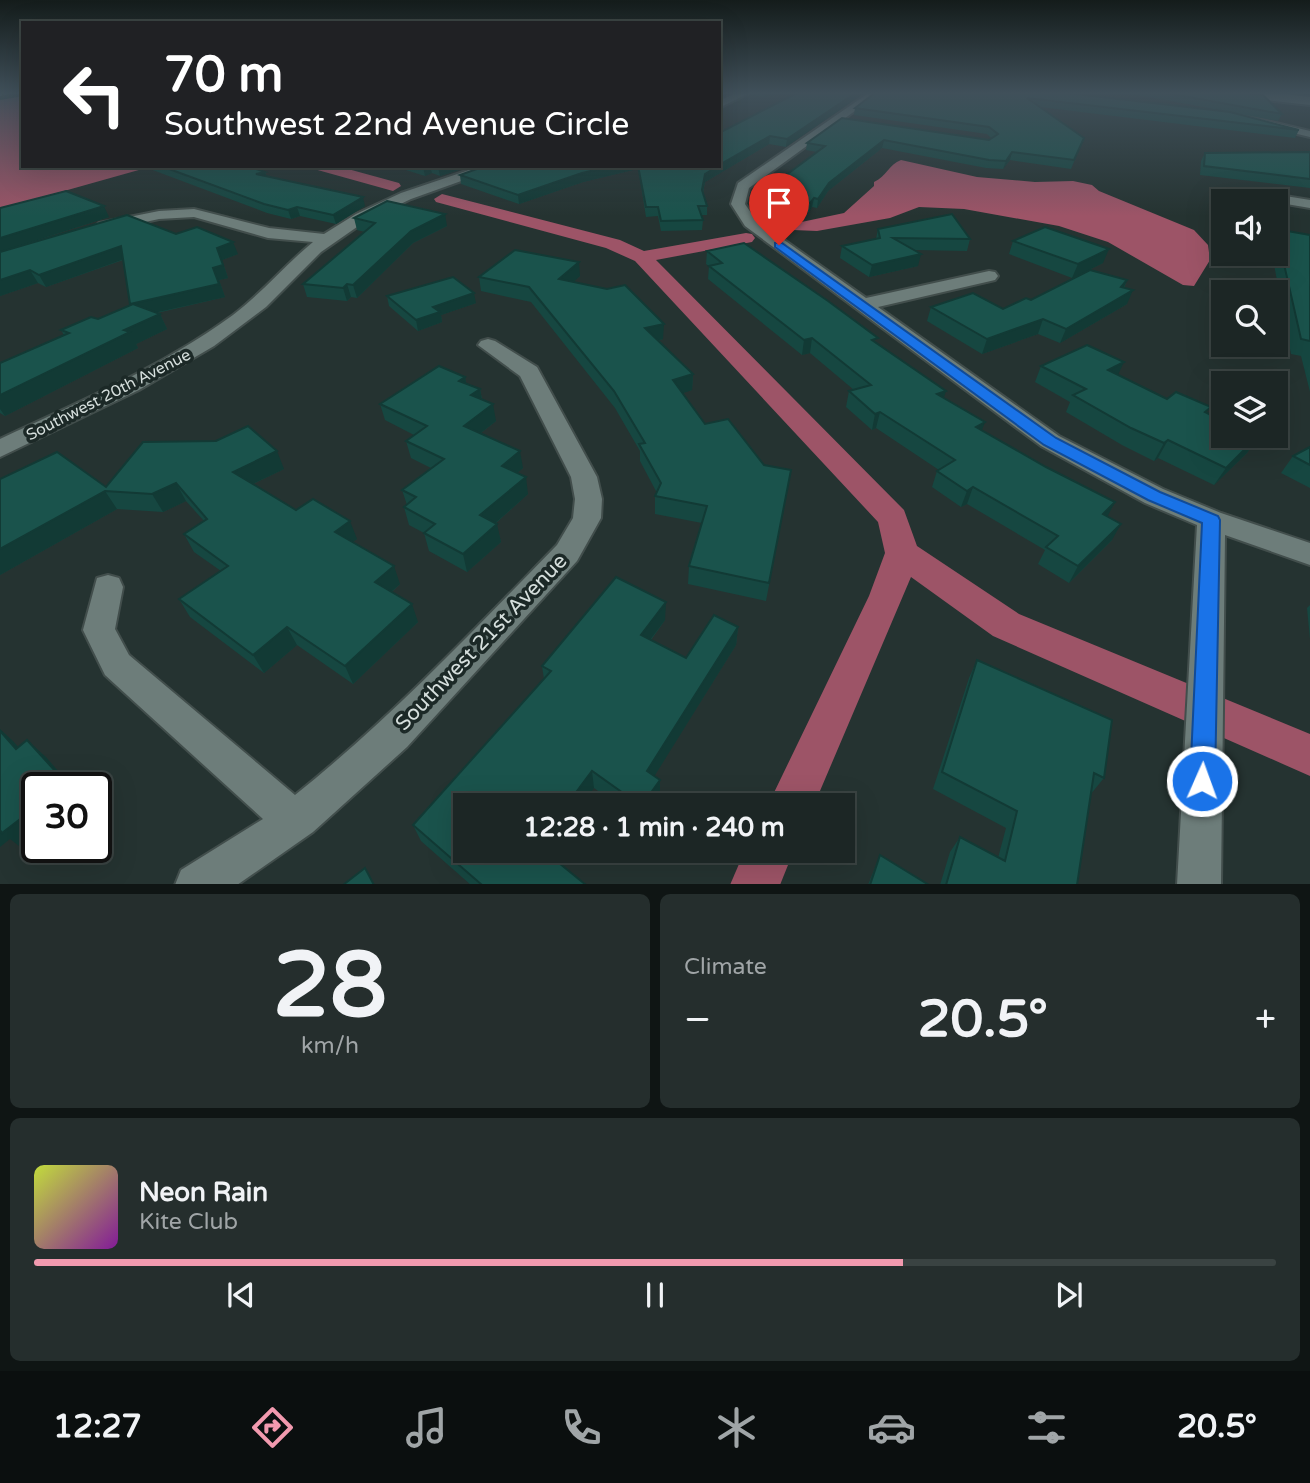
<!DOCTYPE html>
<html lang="en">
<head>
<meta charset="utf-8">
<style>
	:root { --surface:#1c2625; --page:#252e2d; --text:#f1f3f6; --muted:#a0a5a7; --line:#3a4342; --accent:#f29aaf }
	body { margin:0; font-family:"Varela Round",sans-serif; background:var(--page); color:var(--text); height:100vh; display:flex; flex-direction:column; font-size:26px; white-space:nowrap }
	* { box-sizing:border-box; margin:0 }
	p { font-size:23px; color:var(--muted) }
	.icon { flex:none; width:38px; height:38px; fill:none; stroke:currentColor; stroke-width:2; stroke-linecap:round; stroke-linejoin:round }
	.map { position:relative; height:884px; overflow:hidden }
	.sheet { display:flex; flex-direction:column; gap:10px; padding:10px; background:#0f1514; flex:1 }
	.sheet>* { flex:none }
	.banner { position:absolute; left:21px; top:21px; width:700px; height:147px; border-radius:0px; box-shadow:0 7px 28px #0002,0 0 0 2px var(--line); background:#202124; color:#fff; overflow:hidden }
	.controls { position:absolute; left:1211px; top:189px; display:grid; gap:14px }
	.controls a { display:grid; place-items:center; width:77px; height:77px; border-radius:0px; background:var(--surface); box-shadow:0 7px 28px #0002,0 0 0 2px var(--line); font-size:35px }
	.speed { position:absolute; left:21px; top:772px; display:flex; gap:14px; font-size:35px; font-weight:700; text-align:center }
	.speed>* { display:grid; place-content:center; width:91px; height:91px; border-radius:50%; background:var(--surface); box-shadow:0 7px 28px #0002,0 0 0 2px var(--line); line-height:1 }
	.speed .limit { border:4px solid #111; border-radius:10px; background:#fff; color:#111 }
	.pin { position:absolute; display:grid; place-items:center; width:60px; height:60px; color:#fff; margin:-72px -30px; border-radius:50% 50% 50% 0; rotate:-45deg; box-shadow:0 0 7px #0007 }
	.pin .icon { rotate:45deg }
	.me { position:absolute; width:77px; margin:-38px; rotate:2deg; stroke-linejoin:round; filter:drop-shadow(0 0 5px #0008) }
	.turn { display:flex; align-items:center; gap:24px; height:147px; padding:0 28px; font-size:32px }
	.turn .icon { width:91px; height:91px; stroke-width:2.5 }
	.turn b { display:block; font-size:49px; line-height:60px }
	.big { font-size:52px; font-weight:700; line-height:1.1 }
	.sheet .widget { flex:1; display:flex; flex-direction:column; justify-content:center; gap:10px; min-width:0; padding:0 24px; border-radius:10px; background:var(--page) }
	.sheet .dial { align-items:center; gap:0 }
	.dial b { font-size:91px; line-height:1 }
	.song { display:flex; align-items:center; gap:21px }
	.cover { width:84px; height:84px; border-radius:10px; background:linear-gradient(135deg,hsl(70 70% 55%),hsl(290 70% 35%)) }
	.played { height:7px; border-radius:4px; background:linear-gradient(90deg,var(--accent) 70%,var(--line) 70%) }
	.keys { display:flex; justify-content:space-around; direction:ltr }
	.heat { display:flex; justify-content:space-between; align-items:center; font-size:38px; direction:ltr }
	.sheet .tiles { flex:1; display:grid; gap:10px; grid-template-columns:1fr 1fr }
	.widget:last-child { grid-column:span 2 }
	.trip { position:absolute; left:453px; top:793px; width:402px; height:70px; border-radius:0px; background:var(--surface); box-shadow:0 7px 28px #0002,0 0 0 2px var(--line); font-weight:700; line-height:70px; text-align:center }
	.dock { display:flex; height:112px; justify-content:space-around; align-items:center; background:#0b0f0f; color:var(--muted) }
	.dock .icon { width:49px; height:49px }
	.dock .on { color:var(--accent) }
	.dock b { font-size:32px; color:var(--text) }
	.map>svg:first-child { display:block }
</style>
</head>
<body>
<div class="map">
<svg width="1310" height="885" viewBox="0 0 1310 885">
	<rect width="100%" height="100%" fill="#253331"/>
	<!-- water -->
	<g fill="#9d5467">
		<polygon points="23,96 23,166 153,166 0,209 0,100"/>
		<path d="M901,160L977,177L1035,182L1073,181L1092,185L1099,191L1194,230L1208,245L1210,260L1194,286L1183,285L1108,242L1059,226L964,209L919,207L890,218L817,231L793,230L792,224L844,213L874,186V182C886,177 889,164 901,160Z"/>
	</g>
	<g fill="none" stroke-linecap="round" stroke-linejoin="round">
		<!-- canal -->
		<g fill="#9d5467" fill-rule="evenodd">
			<polygon points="312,166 337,166 399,183 401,186 393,191 314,169"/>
			<polygon points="442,194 620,240 644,251 746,233 752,234 755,238 752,242 656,260 904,510 917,546 1019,614 1310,734 1310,776 993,636 911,577 814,805 768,805 869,596 885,553 878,522 635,261 606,248 436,202 434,199"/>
			<polygon points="745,850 794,850 780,885 730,885"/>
		</g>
		<!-- street casing -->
		<g stroke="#424e4c" stroke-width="4">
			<g id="street">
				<polygon points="738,92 751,92 719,108 719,101"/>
				<polygon points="870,92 881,92 749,188 745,204 756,220 866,298 989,271 995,272 998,276 995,280 878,307 1059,436 1163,489 1221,513 1310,543 1310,565 1225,535 1221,885 1177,885 1197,525 1145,503 1041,446 745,226 731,204 738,183"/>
				<polygon points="1229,112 1310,131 1310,137 1225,117 1224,115"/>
				<path d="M481,166H503L411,199L367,220L321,252L266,307L214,346L139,390L0,457V439C79,402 162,367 233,315C262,293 285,265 313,242L268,238L194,217L159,219L104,231L99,229L96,226L99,223L159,211L194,209L269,228L324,234L356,214L401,193Z"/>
				<polygon points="1243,189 1310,200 1310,208 1238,196 1236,193"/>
				<path d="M488,339L495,341L537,367L597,477L602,499L601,518L577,561L407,747L313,832L237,885H175L181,870L263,819L105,675L83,630L97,578L108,575L119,578L123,587L115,629L129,655L295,795C390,719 472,632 557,545L573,518L575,499L571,477L520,376L478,345L481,341Z"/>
			</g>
		</g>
		<!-- secondary casing -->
		<g stroke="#424e4c" stroke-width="4">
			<polygon id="secondary" points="1224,92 1266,92 1310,97 1310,105 1231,96"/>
		</g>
		<!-- path -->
		<polyline stroke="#7d8886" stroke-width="2" stroke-dasharray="2 2.5" stroke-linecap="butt" points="0,95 15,92"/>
		<!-- street -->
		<use href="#street" fill="#6d7d7a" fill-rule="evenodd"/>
		<!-- secondary -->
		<use href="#secondary" fill="#6d7d7a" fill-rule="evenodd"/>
	</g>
	<!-- wall -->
	<g fill="#164741">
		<polygon points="751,92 785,92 765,97 751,95"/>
		<polygon points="799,92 786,147 769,144 705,182 703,193 707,206 707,215 701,215 703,220 702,230 661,231 658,216 646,217 638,166 649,166 653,168"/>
		<polygon points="1059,92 1299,130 1295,138 1040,107 1084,138 1071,169 1010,160 1003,169 986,168 882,148 828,191 817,208 812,207 809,212 772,207 774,197 769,196 770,187 817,152 806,150 807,143 842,118 989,140 991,138 987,134 854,115 855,108"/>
		<polygon points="1096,92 1235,92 1282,114 1278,121 1144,96"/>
		<polygon points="1310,152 1310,188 1200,175 1201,161 1205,153"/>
		<polygon points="149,166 248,166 265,172 267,177 365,206 336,224 300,216 291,219 267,213 150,169"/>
		<polygon points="393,166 471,166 440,176 432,173 425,176"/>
		<polygon points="485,166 637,166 637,169 583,182 519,204 461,184 460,175"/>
		<polygon points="0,208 109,217 10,249 176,234 238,254 222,260 228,278 219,280 225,297 157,313 160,314 167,329 136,344 138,348 5,416 0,413 0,363 64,335 61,330 98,319 130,305 123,260 46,287 38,283 0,296"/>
		<polygon points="354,218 447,226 413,243 357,298 351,297 347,301 307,297 303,284 365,232 357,230"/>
		<polygon points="878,229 970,239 967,251 915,250 918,266 869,277 840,258 842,246 876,239"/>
		<polygon points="1276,229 1310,235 1310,392 1301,356 1291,354 1272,254 1276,254"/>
		<polygon points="1013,241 1103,263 1072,278 1009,254"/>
		<polygon points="707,251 877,343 982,430 1046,467 1115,502 1107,516 1112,540 1069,583 1038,564 1045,550 967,504 961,507 932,487 937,471 939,470 876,428 872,430 846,407 849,391 854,390 810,353 802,355 708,279 709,266 706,264"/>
		<polygon points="580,276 573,282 663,339 658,341 693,374 692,390 682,393 705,424 764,465 791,470 766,601 688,584 689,566 702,523 655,514 655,496 657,493 640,461 640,451 615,408 531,302 481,291 479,277"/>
		<polygon points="1127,280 1124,288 1127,304 1060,343 1038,334 982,354 927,321 931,307 1003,309 1031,300"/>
		<polygon points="387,296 476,303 441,315 442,322 418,331 389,306"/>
		<polygon points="1041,366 1118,375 1167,399 1207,413 1258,436 1247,453 1214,485 1158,458 1154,461 1122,445 1066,412 1070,402 1035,382"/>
		<polygon points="465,377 466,384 480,389 482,399 496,421 481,433 523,468 517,473 528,494 496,523 501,542 467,572 429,551 424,533 409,525 404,507 407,505 402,490 431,468 411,458 406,441 414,435 385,420 380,404"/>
		<polygon points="1310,447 1310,488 1281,473 1293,456"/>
		<polygon points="284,469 253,484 296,510 357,539 352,542 400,584 392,592 418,622 353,684 297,645 264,673 190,617 179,599 221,571 194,552 184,534 204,521 186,501 163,512 117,509 0,575 0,479 106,487"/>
		<polygon points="1310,605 1310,639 1307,608"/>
		<polygon points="665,620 651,640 686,658 738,627 736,645 654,776 660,796 654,805 618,805 594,788 581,805 466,805 586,885 471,885 421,841 413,825 544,679 542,666"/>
		<polygon points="977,660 1104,778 1090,795 1077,885 940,885 950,852 960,837 998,858 1006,828 933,789 969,678"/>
		<polygon points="880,855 930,885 868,885"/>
	</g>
	<!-- shaded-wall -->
	<g fill="#123a35">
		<polygon points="765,92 785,92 765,97"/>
		<polygon points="857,92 866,92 786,147 787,139"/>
		<polygon points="770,136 769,144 705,182 701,199 702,190 705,174"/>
		<polygon points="884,140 882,148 828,191 817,208 818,199 829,183"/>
		<polygon points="1012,152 1010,160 1003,169 1006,161"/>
		<polygon points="425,166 430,166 432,173 425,176 423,167"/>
		<polygon points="442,166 471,166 440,176 438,167"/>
		<polygon points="612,166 637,166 637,169 583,182 519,204 518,195 582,173"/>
		<polygon points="265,172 268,180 256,174"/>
		<polygon points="363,197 365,206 336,224 333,215"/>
		<polygon points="814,198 812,207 809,212 810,203"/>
		<polygon points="104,206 109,217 0,252 0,238"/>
		<polygon points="297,207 300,216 291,219 288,210"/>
		<polygon points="445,214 447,226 413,243 357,298 353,285 411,231"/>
		<polygon points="233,242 238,254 222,260 228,278 219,280 225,297 136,317 130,304 213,268 217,248"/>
		<polygon points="121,246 127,258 46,287 39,275"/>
		<polygon points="1109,249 1103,263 1072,278 1078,264"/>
		<polygon points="921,254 918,266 869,277 872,265"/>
		<polygon points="579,262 580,276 560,294 559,279"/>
		<polygon points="30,270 38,283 0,296 0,280"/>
		<polygon points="1127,280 1121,293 1133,290 1127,304 1060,343 1066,329 1121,287"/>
		<polygon points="347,284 351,297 347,301 343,288"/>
		<polygon points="474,293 476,303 441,315 442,322 418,331 416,320 433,307"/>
		<polygon points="160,314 167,329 136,344 138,348 5,416 0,409 0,395 124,330"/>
		<polygon points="1043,319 1038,334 982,354 987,339"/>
		<polygon points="664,324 663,339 645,344 645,328"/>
		<polygon points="812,338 810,353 802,355 804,340"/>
		<polygon points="1124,362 1116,379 1108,370"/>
		<polygon points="693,374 692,390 672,397 673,380"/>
		<polygon points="465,377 468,393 459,381"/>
		<polygon points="480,389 483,406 471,395"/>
		<polygon points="946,391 941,407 937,394"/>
		<polygon points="493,404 496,421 468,443 464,426"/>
		<polygon points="880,412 876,428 872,430 875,414"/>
		<polygon points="985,422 979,438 976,427"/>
		<polygon points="1258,436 1247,453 1214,485 1226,468"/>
		<polygon points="1168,440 1158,458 1154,461 1164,443"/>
		<polygon points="277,451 284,469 242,489 233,472"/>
		<polygon points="520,451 523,468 505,483 502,466"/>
		<polygon points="526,477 528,494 484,533 480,515"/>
		<polygon points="176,483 186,501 163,512 152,494"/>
		<polygon points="973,487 967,504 961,507 967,491"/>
		<polygon points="105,491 117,509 0,575 0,549"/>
		<polygon points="1115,502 1106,519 1103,514"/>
		<polygon points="350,521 357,539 342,550 335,532"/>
		<polygon points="497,524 501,542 467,572 463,554"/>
		<polygon points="1121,524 1112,540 1069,583 1078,566"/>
		<polygon points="394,566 400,584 382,600 375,582"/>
		<polygon points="666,602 665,620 641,652 641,635"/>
		<polygon points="412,604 418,622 353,684 345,666"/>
		<polygon points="287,627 297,645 264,673 253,655"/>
		<polygon points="738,627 736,645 647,788 647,771"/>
		<polygon points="0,729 13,741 35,766 16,749 0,731"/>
		<polygon points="27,740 46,757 73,788 61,788"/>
		<polygon points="592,771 594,788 581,805 572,805 571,799"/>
		<polygon points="660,780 660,796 654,805 642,805"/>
		<polygon points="562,793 564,805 553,805"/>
		<polygon points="37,806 37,838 23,849 10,839 0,847 0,826"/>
	</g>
	<!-- building -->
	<g fill="#1a534c" stroke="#123a35" stroke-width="2">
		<polygon points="799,92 857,92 787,139 770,136 719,165 719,133"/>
		<polygon points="876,92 1059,92 1230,112 1299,130 1027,98 1084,138 1074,160 1012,152 1006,161 989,160 884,140 829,183 818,199 814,198 810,203 773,198 780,189 770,187 825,146 807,143 842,118 989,140 998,134 989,127 855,108"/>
		<polygon points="1161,92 1235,92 1263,95 1282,114"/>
		<polygon points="1310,152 1310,179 1204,166 1205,153"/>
		<polygon points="161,166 248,166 265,172 256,174 363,197 333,215 297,207 288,210 264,204"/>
		<polygon points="485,166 612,166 582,173 518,195 460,175"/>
		<polygon points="638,166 649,166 653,168 656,166 718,166 705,174 702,190 707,206 698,206 703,220 661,221 658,207 646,207"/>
		<polygon points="66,191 104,206 0,238 0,208"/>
		<polygon points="387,201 445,214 411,231 353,285 347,284 343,288 303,284 375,223 354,218"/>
		<polygon points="952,214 970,239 893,238 921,254 872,265 842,246 880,238 878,229"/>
		<polygon points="127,215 176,234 197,227 233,242 217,248 223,265 213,268 219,284 130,304 121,246 39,275 30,270 0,280 0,252"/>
		<polygon points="1045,227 1109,249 1078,264 1013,241"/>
		<polygon points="1276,229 1310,235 1310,341 1301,339"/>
		<polygon points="744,243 828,301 878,338 872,340 946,391 937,394 985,422 976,427 1046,467 1115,502 1103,514 1121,524 1078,566 1046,547 1058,536 973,487 967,491 937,471 955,460 880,412 875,414 849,391 871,385 812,338 804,340 709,266 722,263 707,251"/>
		<polygon points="515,250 579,262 559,279 607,289 625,285 664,324 645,328 693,374 673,380 705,424 728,419 764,465 791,470 769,583 689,566 707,506 655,496 661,483 639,444 645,443 614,391 529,287 479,277"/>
		<polygon points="1090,270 1127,280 1121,287 1133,290 1066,329 1043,319 987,339 931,307 973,293 1003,309 1026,298 1031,300"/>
		<polygon points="453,277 474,293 433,307 440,312 416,320 387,296"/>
		<polygon points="133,304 160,314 124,330 130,332 0,395 0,363 69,333 61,330 91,317 98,319"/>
		<polygon points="1087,345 1124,362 1108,370 1167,399 1176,392 1211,407 1205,412 1223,421 1223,436 1258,436 1226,468 1168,440 1164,443 1131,428 1073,395 1086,389 1041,366"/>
		<polygon points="439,366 465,377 459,381 480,389 471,395 493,404 464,426 520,451 502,466 526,477 480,515 497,524 463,554 424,533 435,524 404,507 416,497 402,490 444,459 406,441 427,426 380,404"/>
		<polygon points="248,426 277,451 233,472 296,510 313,499 350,521 335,532 394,566 375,582 412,604 345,666 287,627 253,655 179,599 228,566 184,534 207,519 176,483 152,494 105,491 0,549 0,479 57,452 106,487 143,442 216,441"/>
		<polygon points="1310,447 1310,465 1293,456"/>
		<polygon points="616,577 666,602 641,635 686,658 714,615 738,627 647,771 660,780 642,805 640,805 592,771 571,799 562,793 553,805 466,805 466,850 543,850 586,885 482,885 413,825 551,671 542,666"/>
		<polygon points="977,660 1112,720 1104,778 1094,773 1077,885 946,885 960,837 1005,861 1017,811 942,772"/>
		<polygon points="0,731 16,749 27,740 66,783 61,788 37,788 37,806 2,833 0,830"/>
		<polygon points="880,855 929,885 870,885"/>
		<polygon points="365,868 374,885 343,885"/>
	</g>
	<!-- sky -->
	<linearGradient id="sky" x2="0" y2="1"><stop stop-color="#141c1b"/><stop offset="0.43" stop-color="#40505a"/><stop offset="1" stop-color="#40505a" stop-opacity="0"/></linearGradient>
	<rect width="1310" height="216" fill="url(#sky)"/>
	<!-- route -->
	<polygon fill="#1a73e8" stroke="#114b97" stroke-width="2" points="775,243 782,243 1056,438 1160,492 1218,516 1220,520 1215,781 1211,790 1202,793 1193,790 1190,781 1202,523 1148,500 1044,445 775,247"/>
	<g text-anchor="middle" stroke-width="7" stroke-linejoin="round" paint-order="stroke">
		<!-- far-street labels -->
		<g font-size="16" fill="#d6dfdd" stroke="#1c2927">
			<text transform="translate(108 394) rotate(-27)" y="6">Southwest 20th Avenue</text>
		</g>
		<!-- near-street labels -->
		<g font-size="21" fill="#d6dfdd" stroke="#1c2927">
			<text transform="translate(481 642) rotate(-46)" y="7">Southwest 21st Avenue</text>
		</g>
	</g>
</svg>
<div class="controls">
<a><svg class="icon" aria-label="sound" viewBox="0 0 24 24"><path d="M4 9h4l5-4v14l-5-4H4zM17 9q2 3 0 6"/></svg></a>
<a><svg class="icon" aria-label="search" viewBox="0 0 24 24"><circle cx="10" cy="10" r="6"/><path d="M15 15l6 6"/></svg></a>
<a><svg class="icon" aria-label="layers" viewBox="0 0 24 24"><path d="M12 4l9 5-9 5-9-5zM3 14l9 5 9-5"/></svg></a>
</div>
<div class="speed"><div class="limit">30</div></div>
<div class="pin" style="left:779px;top:245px;background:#d93025"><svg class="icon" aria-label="arrive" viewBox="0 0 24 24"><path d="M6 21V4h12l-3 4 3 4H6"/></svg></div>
<svg class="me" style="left:1202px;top:781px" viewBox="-20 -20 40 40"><circle r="17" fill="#1a73e8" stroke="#fff" stroke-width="3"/><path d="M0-11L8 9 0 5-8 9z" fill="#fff"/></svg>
<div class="trip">12:28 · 1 min · 240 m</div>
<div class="banner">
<div class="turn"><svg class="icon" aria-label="left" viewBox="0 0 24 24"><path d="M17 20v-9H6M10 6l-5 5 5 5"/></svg><div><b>70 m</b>Southwest 22nd Avenue Circle</div></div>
</div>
</div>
<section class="sheet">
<div class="tiles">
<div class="widget dial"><b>28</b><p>km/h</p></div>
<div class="widget"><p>Climate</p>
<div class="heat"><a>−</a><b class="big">20.5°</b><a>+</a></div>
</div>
<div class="widget">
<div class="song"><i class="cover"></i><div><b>Neon Rain</b><p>Kite Club</p></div></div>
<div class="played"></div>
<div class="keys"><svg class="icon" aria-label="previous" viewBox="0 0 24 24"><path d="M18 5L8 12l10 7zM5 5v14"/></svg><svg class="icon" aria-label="pause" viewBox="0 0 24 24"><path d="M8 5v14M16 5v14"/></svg><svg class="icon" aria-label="next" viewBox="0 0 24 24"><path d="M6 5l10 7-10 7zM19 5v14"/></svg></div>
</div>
</div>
</section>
<nav class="dock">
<b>12:27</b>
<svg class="icon on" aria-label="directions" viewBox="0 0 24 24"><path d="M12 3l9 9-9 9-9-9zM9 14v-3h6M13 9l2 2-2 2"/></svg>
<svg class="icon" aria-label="music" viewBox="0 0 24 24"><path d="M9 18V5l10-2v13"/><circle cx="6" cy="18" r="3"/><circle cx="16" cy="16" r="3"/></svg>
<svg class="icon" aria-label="phone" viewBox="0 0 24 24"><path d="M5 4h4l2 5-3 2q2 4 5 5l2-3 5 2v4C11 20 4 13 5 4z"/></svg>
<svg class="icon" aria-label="climate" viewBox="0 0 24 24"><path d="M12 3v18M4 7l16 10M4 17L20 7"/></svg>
<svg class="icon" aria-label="car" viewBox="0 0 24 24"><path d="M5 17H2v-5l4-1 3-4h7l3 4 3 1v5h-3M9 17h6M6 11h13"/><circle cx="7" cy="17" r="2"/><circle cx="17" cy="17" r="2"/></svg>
<svg class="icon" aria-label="filters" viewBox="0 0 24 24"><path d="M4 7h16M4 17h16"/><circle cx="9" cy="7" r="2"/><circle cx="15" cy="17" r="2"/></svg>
<b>20.5°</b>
</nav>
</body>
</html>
